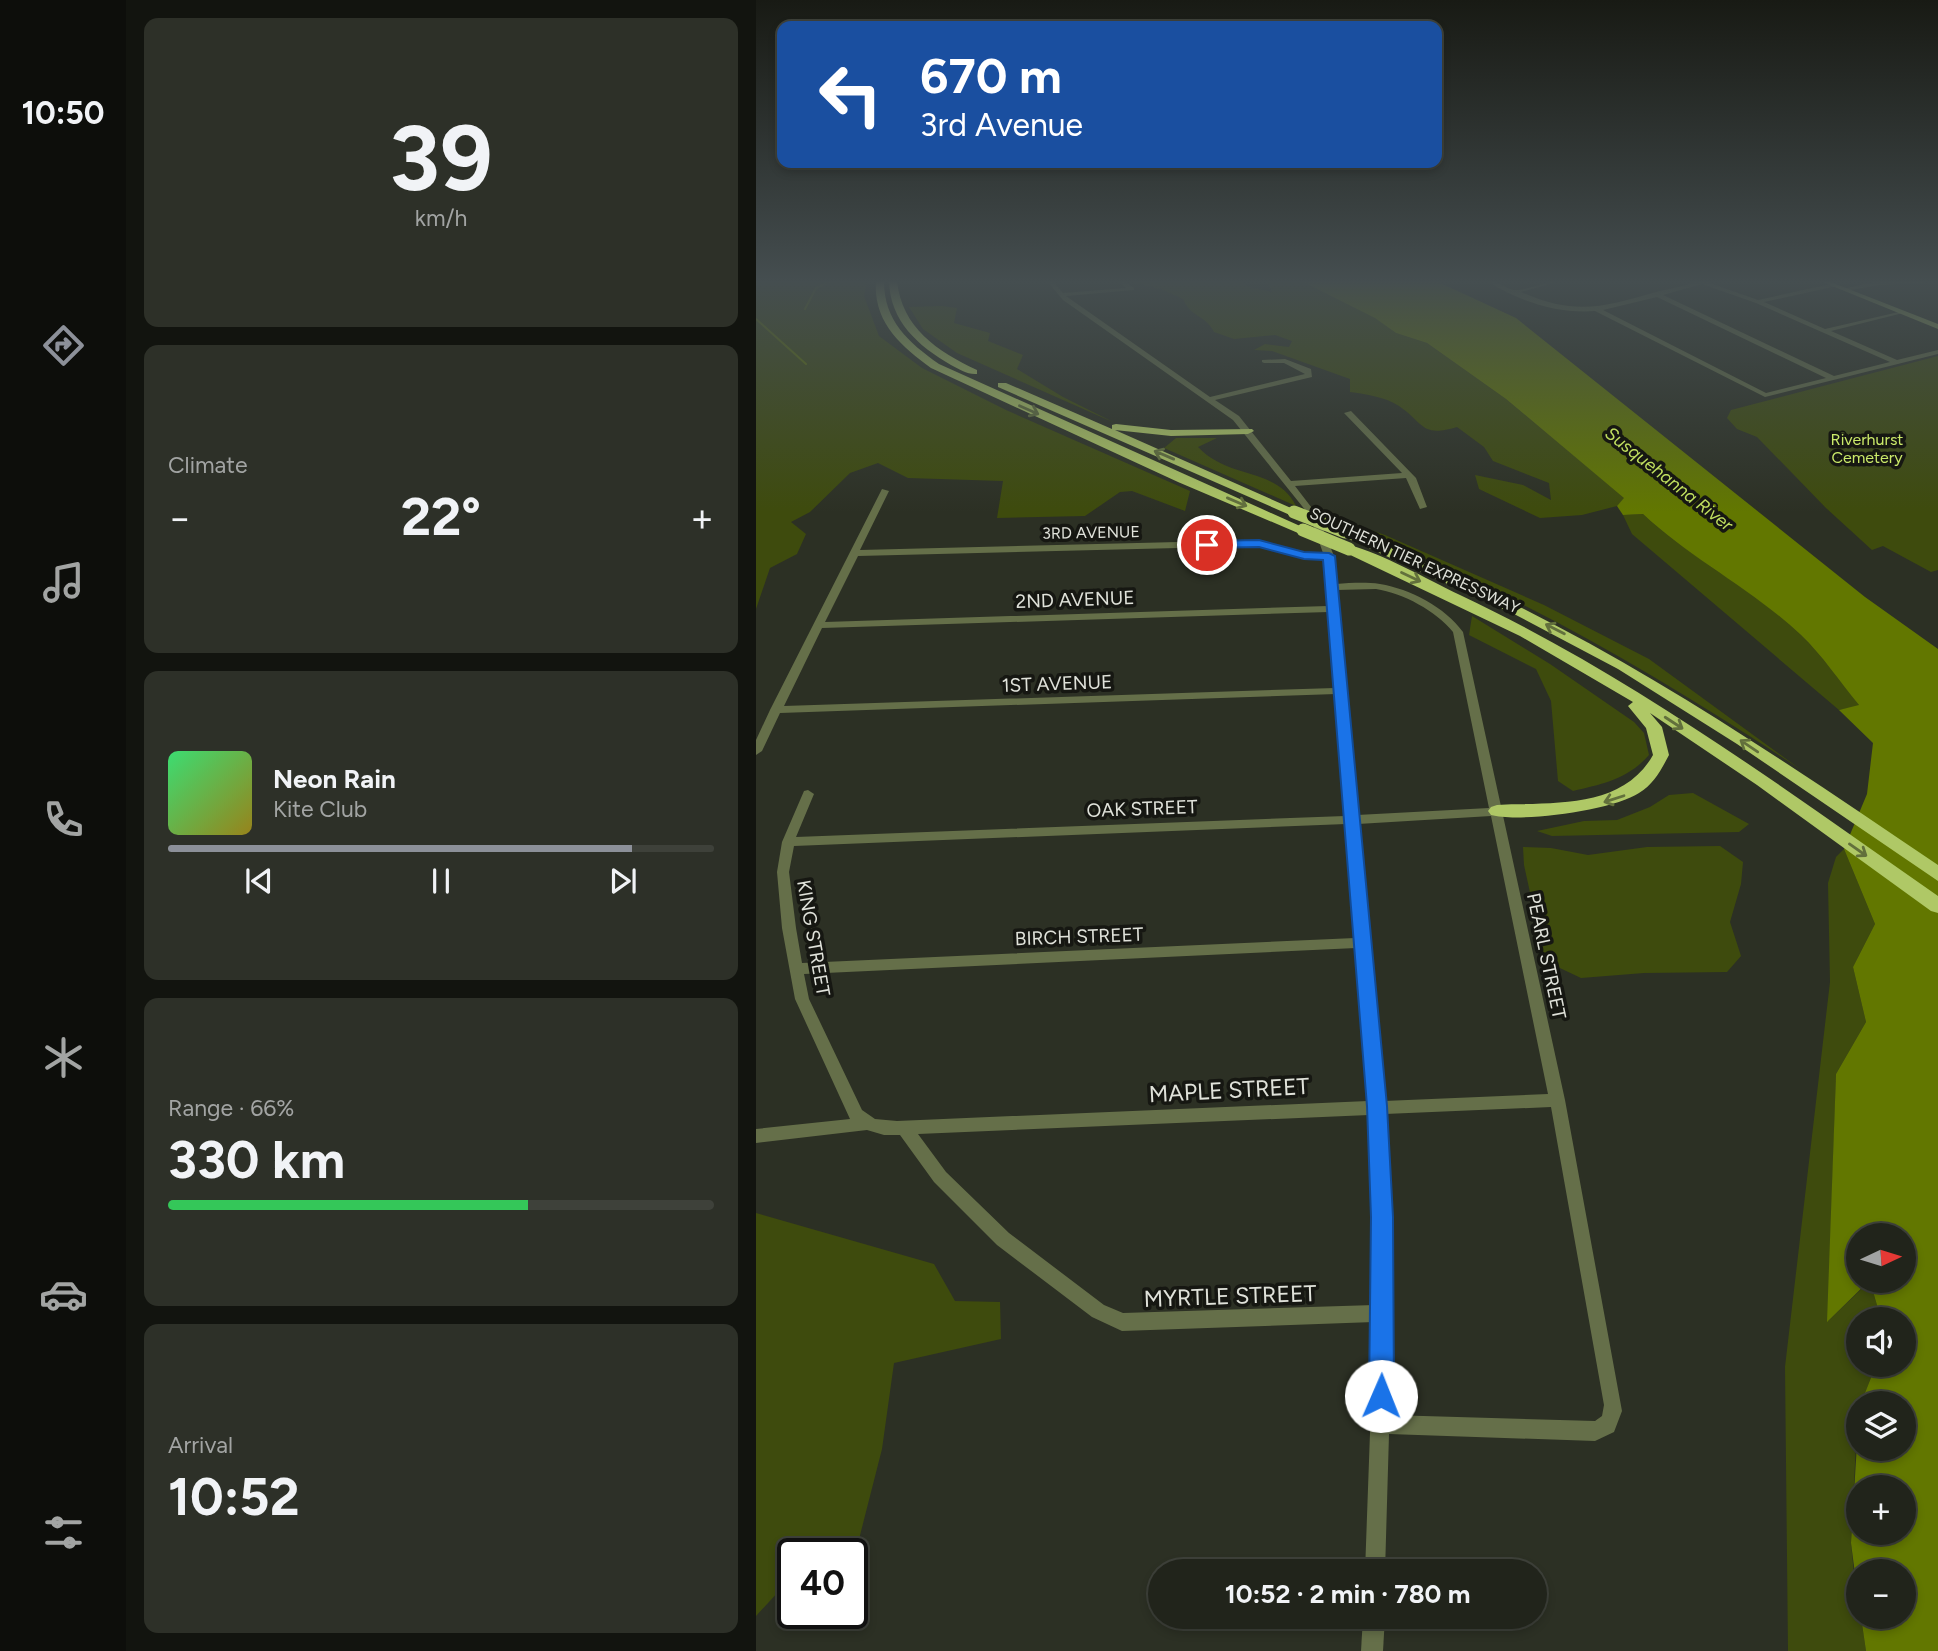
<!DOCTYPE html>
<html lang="en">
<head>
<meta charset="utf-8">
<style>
	:root { --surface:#21241b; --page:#2d3028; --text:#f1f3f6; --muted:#a2a4a3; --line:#3e413a; --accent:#8c9099 }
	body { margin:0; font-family:Figtree,sans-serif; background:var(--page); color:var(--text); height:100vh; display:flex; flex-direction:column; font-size:26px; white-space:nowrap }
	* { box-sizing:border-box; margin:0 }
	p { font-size:23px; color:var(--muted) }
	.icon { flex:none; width:38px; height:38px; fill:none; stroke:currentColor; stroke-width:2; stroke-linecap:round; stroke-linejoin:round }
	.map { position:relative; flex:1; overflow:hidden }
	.panel { display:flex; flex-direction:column; gap:18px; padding:18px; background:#12140f; width:630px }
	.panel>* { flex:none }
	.top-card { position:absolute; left:21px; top:21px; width:665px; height:147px; border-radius:14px; box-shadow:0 4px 10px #0003,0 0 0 2px var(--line); background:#1a4fa0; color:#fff; overflow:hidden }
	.needle { width:46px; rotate:86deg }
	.controls { position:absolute; left:1090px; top:1223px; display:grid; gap:14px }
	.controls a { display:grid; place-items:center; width:70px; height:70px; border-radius:50%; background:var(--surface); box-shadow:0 4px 10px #0003,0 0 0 2px var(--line); font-size:35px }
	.speed { position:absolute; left:21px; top:1538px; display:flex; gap:14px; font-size:35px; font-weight:700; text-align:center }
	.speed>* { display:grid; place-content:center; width:91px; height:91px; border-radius:50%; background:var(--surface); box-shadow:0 4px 10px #0003,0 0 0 2px var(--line); line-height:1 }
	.speed .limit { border:4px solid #111; border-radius:10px; background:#fff; color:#111 }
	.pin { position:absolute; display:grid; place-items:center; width:60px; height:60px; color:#fff; margin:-30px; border:4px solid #fff; border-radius:50%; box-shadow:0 2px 7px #0007 }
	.me { position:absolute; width:77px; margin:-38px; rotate:1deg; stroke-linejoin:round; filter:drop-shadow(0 0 5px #0008) }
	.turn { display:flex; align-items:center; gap:24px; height:147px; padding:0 28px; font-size:32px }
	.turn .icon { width:91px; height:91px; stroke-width:2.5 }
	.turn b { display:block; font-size:49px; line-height:60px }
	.big { font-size:52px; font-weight:700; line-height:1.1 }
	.panel .widget { flex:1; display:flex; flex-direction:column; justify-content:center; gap:10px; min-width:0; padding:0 24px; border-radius:14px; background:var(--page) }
	.panel .dial { align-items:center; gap:0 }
	.dial b { font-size:91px; line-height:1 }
	.song { display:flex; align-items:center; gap:21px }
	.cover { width:84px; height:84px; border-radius:10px; background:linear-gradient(135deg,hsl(140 70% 55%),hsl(50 70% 35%)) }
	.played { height:7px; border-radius:4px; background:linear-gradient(90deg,var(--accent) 85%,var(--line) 85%) }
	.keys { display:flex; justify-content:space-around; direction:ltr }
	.heat { display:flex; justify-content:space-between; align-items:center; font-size:38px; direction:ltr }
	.charge { height:10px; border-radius:5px; background:linear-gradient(90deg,#34c759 66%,var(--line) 0) }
	.trip { position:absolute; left:392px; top:1559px; width:399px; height:70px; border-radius:35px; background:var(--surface); box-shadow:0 4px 10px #0003,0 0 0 2px var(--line); font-weight:700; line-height:70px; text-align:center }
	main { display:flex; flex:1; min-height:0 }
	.dock { display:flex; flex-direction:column; width:126px; justify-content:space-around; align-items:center; background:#0d0e0b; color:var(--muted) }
	.dock .icon { width:49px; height:49px }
	.dock .current { color:var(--accent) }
	.dock b { font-size:32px; color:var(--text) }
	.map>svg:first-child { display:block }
</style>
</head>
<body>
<main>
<nav class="dock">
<b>10:50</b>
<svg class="icon current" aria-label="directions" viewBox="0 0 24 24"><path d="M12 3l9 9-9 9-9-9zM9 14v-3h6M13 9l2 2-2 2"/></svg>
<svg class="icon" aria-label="music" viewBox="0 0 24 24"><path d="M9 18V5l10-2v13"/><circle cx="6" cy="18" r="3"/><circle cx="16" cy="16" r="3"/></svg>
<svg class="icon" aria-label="phone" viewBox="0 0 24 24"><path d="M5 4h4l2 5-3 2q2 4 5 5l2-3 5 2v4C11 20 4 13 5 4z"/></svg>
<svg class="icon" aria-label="climate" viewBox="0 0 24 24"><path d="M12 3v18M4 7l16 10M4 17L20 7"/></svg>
<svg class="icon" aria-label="car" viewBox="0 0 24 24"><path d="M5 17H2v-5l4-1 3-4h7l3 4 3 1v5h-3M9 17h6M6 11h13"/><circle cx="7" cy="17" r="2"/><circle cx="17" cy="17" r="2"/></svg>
<svg class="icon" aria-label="filters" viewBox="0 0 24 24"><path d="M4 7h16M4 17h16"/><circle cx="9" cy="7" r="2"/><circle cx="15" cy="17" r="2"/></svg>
</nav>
<section class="panel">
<div class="widget dial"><b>39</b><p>km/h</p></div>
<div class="widget"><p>Climate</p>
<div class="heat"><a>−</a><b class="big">22°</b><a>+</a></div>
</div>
<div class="widget">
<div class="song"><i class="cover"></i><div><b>Neon Rain</b><p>Kite Club</p></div></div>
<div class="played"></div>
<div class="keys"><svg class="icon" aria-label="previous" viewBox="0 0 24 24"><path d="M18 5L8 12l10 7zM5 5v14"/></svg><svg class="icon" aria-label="pause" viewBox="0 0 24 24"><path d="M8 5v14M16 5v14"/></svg><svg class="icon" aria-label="next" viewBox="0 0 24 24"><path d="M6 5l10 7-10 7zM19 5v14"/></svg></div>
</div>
<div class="widget"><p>Range · 66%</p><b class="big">330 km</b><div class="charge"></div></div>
<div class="widget"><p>Arrival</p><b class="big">10:52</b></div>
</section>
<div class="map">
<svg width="1182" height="1651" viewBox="0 0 1182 1651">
	<rect width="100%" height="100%" fill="#2c3024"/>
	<!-- green -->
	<g fill="#3e4b0d">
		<polygon points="0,281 111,281 108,296 123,336 166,368 250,410 434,491 429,511 376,491 364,492 329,516 241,518 247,481 152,478 122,463 94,473 54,512 35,522 50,534 41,554 14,568 0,609"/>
		<path d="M372,281H485L493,287L516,292L511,281H545L620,318L640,333L671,343L750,399L869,498L861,506L826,515L784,518L723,489L719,475L767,485L795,500L793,483L737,461L728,447L701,427C665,438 668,423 643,406C630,397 609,394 594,392V379L516,351L498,350L509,344L533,347L536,341L519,335L478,339L458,332C449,314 435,318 427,299L405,289Z"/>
		<polygon points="186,306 201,308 198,323 234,333 232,341 267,355 261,369 307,397 359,423 201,353 167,329 153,307"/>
		<polygon points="1182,356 1182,570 1175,572 1127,546 1116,550 1070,508 1001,437 981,429 971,418 975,410"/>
		<path d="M420,438H461L442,447C473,480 521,467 540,506L408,448Z"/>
		<path d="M887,514C935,559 997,589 1045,635C1067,656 1085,683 1104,706L1083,710L876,534L867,515Z"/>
		<path d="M585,525H600L629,535L788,605L893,659L1044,769C899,673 749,585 585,525Z"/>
		<path d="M716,616L794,664L878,722L888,733L893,755C872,779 847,784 817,791L802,781L795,701L780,669L713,635Z"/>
		<polygon points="937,793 993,824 983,832 796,836 781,831 828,821 861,820 894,807 913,795"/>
		<polygon points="964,846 987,862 985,884 974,922 985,956 971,972 888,973 825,978 789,961 768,865 767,847 795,848 832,855 891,847"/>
		<polygon points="1088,849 1119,924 1097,967 1110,1022 1080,1074 1072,1321 1114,1281 1125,1319 1102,1320 1102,1365 1120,1365 1105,1403 1102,1404 1095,1543 1102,1617 1105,1617 1110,1651 1032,1651 1029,1367 1074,982 1072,883 1080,857"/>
		<polygon points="0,1213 178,1264 199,1301 244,1302 245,1339 138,1363 126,1449 100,1551 37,1554 37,1576 0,1616"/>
	</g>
	<!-- water -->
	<path fill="#627700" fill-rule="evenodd" d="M545,281H680L760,318L1109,597L1182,649V1651H1110L1105,1617H1148V1572H1102V1597L1095,1543L1102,1427V1449H1148V1404L1105,1403L1120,1365H1148V1320L1125,1319L1114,1281H1148V1236H1102V1281H1113L1071,1322L1080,1074L1110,1022L1097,967L1119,924L1088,849L1111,794L1117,743L1083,710L1103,705C1084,682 1066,655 1045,635C996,589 935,559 887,514L867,515L861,506L868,498L750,399L671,343L640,333L619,318ZM1102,1488H1148V1533H1102Z"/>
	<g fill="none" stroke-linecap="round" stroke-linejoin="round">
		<!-- stream -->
		<g stroke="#627700" stroke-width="2">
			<polyline points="49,309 60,288 76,281"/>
			<polyline points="0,319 50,364"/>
		</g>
		<!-- minor -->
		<g fill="#656f49" fill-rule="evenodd">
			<path d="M291,281H297L307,293L370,288L363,281H369L378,288V290L310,296L454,397L549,374L528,363H508L506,362V360L529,359L555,369L556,377L459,400L483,416L535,481L646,473L588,413L595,411L660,478L671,507L664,509L650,478L539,486L562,516L578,556L580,584C595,583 609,582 624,584C654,589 689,607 707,632L809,1100L866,1411L858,1432L839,1441L633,1434L629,1572H609L618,1322L366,1331L336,1317L241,1245L178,1182L144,1135H128L111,1130L0,1143V1129L94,1119L39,999L26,928L21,872L26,842L48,791L52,790L58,794L40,837L589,816L580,694L24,713L6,751L0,755V740L14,710L126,489L133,491L104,550L503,540L548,552L567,553L554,516L477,420L307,300ZM503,546L548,558L569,559L572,606L69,622L102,556ZM620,589C647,593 680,611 697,632L733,808L601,815L581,590ZM573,612L579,688L28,706L66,628ZM735,816L792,1094L628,1101L602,824ZM590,824L599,938L46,963L40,928L33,872L38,846ZM600,948L612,1101L141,1121L119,1119L106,1110L53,999L48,974ZM795,1107L848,1405L846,1416L839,1421L633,1415L636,1313L629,1114ZM613,1115L618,1305L367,1313L348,1305L253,1233L190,1172L162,1134Z"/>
			<path d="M731,281C742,280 748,288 758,290C770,291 790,281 804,281L765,292C819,316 848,307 900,292C912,289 930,286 940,281H948L1002,300L1079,283L1081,286L1008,302L1069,329L1147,311V313L1075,331L1141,360L1182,350V354L1009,397L839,311C802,314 762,301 731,281ZM946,284L1000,303L1134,362L1078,376L907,295ZM901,297L1070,378L1010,393L847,310Z"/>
			<polygon points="1123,281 1169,281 1166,283 1123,285 1089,291 1086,289"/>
			<polygon points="607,1617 629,1617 627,1651 605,1651"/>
		</g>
		<!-- major -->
		<polygon fill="#9aaf5f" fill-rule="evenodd" points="1064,281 1072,281 1182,324 1182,329"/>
		<!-- highway -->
		<g fill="#afc866" fill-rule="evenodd">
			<path d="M120,281H128C128,321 152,342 183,364L553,530L552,533H542L422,482L175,368C145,346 117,322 120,281Z"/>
			<path d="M133,281H141C146,328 181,351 221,370V374C212,375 203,369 195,365C162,346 134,321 133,281Z"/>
			<polygon points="242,383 250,383 356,429 356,425 360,424 415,430 496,429 498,431 492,434 415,436 359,430 544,512 538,516 534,515 242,387"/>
			<path d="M589,528C626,538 675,565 710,581C880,659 1028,761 1182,865V881L981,744L862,669L760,615L584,535L583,532Z"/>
			<path d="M593,545C627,554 671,579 704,595C876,676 1027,788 1182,896V913L1175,911L1001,785L894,713L906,727L913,755C905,770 898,784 883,793C858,810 764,823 735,815L732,811L735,807L741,805C796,802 866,810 897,755L890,728L872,706L877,702L764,636L588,552L586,549Z"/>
		</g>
		<!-- highway-bridge -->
		<g stroke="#afc866" stroke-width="13">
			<polyline points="538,512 589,532"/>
			<polyline points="547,530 593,549"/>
		</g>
	</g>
	<!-- one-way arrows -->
	<defs><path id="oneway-shaft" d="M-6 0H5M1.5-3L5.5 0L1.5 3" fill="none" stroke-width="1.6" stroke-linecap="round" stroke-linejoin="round" transform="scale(1.75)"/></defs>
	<g stroke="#62703c">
		<use href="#oneway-shaft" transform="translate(273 410) rotate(24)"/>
		<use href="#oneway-shaft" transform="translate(408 455) rotate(-157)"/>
		<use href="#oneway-shaft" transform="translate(481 502) rotate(23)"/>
		<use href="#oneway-shaft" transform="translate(655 577) rotate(25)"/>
		<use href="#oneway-shaft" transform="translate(799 629) rotate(-153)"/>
		<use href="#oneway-shaft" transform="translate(918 723) rotate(33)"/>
		<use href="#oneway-shaft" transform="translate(993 746) rotate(-146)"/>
		<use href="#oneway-shaft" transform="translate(858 799) rotate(162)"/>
		<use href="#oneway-shaft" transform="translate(1102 850) rotate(35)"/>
	</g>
	<!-- sky -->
	<linearGradient id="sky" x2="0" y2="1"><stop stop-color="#181a14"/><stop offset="0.55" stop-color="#454e50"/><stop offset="1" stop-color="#454e50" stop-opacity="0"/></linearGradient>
	<rect width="1182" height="512" fill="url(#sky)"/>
	<!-- route -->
	<polygon fill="#1a73e8" stroke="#114b97" stroke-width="2" points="503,540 548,552 573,553 579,556 631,1106 637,1217 638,1396 634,1405 625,1408 617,1405 613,1396 615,1217 611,1106 567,560 548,559 503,547 451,548 445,545 451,541"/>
	<g text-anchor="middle" stroke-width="7" stroke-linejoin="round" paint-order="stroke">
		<!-- far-park labels -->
		<g font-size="16" fill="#cbea6a" stroke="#161712">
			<text x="1111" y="445">Riverhurst<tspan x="1111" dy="18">Cemetery</tspan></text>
		</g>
		<!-- far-street labels -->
		<g font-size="16" fill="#e0e2da" stroke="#161712">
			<text transform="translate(335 532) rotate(-1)" y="6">3RD AVENUE</text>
			<text transform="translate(659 560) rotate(25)" y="6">SOUTHERN TIER EXPRESSWAY</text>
		</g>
		<!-- far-water labels -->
		<g font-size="18" font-style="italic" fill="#c0df5f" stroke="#161712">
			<text transform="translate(913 479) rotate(38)" y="6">Susquehanna River</text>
		</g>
		<!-- street labels -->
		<g font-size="19" fill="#e0e2da" stroke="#161712">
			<text transform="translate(319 599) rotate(-2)" y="7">2ND AVENUE</text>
			<text transform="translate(301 683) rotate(-2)" y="7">1ST AVENUE</text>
			<text transform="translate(386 808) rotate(-2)" y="7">OAK STREET</text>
			<text transform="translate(323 936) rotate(-2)" y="7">BIRCH STREET</text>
			<text transform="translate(58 938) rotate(80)" y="7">KING STREET</text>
			<text transform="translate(791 956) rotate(78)" y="7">PEARL STREET</text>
		</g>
		<!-- near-street labels -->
		<g font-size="23" fill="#e0e2da" stroke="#161712">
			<text transform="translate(473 1090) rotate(-3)" y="8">MAPLE STREET</text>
			<text transform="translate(474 1296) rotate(-2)" y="8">MYRTLE STREET</text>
		</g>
	</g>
</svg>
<div class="controls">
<a><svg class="needle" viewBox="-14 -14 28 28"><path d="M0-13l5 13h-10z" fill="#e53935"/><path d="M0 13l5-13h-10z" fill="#a2a4a3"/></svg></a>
<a><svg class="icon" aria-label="sound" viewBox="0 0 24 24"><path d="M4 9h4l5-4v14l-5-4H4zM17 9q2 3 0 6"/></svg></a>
<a><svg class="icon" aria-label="layers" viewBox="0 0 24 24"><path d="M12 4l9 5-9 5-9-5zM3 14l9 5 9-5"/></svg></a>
<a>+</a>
<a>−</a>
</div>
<div class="speed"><div class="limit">40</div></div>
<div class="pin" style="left:451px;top:545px;background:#d93025"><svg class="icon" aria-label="arrive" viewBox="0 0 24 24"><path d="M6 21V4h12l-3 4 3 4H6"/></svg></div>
<svg class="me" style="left:625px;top:1396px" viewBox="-20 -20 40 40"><circle r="19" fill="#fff"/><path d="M0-13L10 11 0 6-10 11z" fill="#1a73e8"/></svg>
<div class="trip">10:52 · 2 min · 780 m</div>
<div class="top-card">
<div class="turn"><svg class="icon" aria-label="left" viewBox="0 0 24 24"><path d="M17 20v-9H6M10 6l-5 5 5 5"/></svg><div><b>670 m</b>3rd Avenue</div></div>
</div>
</div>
</main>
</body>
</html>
